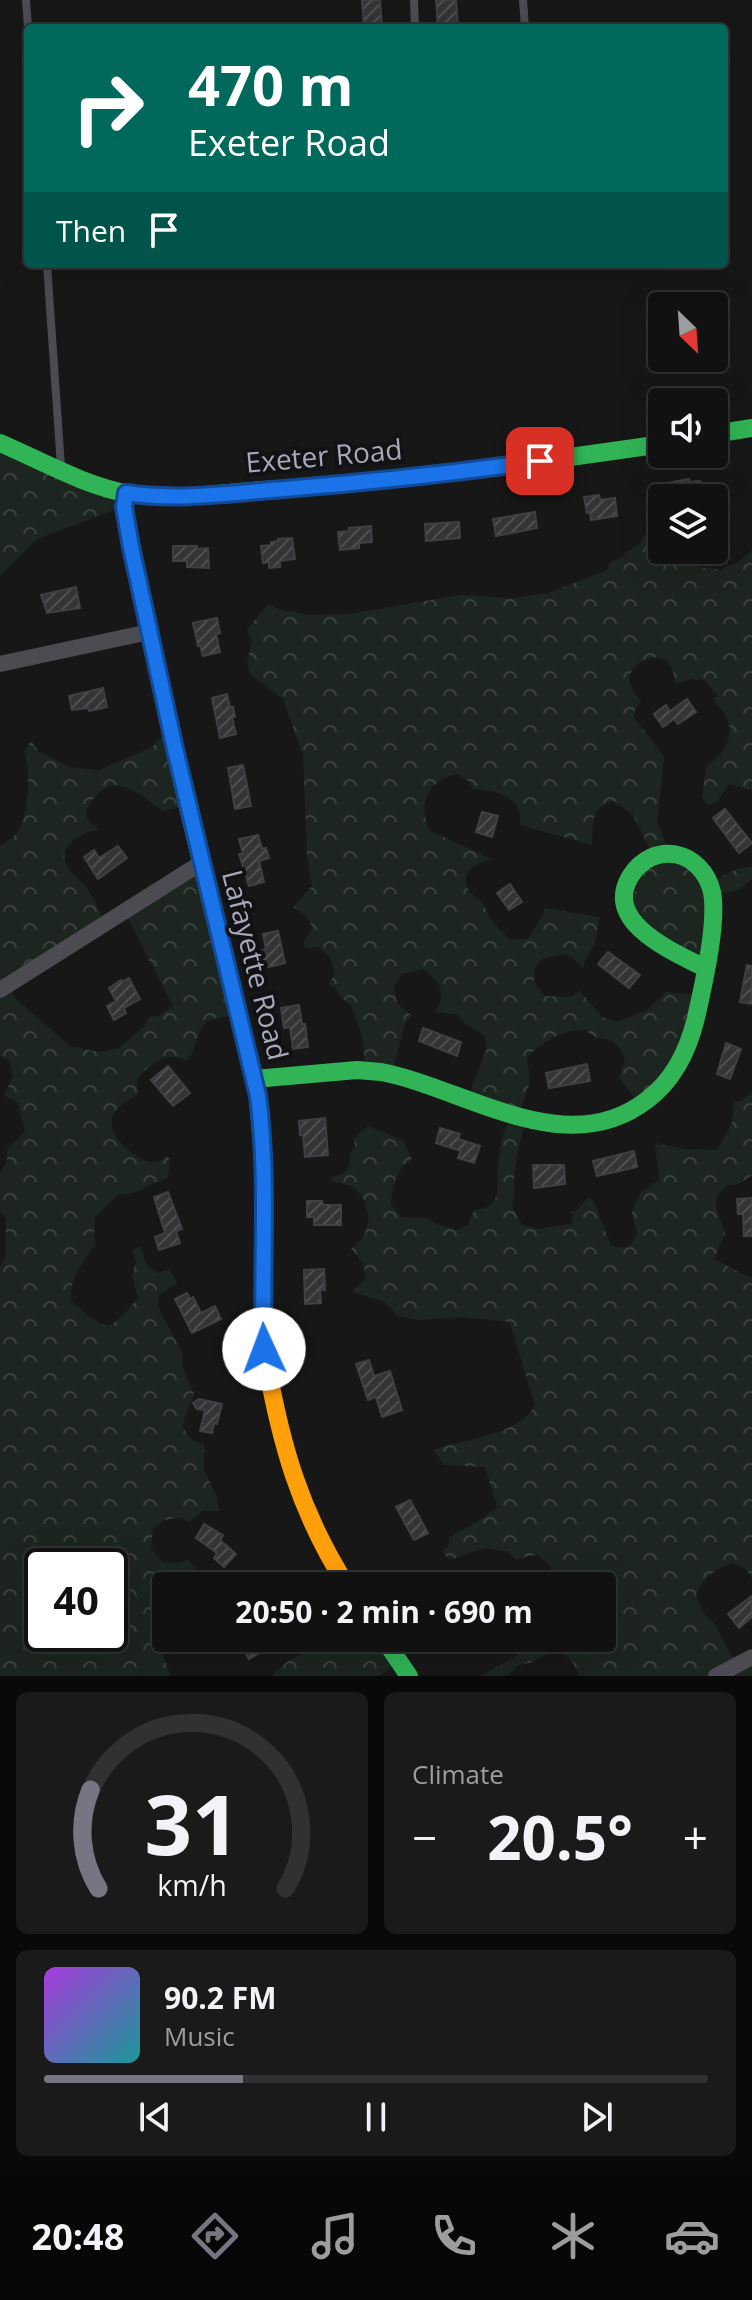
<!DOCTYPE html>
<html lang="en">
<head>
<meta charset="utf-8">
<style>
	:root { --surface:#111112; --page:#1a1a1b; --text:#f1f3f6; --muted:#9c9d9f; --line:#303132; --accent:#757681 }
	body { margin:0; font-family:"Open Sans",sans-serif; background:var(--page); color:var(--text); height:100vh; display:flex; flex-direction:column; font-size:30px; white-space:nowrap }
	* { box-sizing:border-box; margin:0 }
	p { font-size:26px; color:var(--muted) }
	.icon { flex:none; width:44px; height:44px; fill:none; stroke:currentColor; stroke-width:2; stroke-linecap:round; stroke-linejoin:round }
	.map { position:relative; height:1676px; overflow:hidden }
	.sheet { display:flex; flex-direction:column; gap:16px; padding:16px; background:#09090a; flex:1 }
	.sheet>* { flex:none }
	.guide { position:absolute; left:24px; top:24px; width:704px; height:244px; border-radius:8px; box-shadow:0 8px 32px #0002,0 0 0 2px var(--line); background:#00695c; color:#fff; overflow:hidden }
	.needle { width:52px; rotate:155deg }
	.tools { position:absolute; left:648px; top:292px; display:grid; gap:16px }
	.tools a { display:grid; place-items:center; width:80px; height:80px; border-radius:8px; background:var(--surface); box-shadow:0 8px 32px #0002,0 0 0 2px var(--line); font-size:40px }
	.speed { position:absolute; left:24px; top:1548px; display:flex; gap:16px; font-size:40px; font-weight:700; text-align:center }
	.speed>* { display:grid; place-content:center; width:104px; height:104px; border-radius:50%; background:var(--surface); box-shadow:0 8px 32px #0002,0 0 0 2px var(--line); line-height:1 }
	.speed .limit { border:4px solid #111; border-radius:12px; background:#fff; color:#111 }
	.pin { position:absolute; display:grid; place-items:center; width:68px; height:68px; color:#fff; margin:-34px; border-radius:16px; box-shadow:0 4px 12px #0006 }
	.me { position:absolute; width:88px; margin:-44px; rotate:358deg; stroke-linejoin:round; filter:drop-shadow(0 0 6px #0008) }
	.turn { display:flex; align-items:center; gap:28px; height:168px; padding:0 32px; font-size:36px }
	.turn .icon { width:104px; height:104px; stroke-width:2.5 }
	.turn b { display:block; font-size:56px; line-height:68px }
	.then { display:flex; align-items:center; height:76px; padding:0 32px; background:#0003; gap:16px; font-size:30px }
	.big { font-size:60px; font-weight:700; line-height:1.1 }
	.sheet .tile { flex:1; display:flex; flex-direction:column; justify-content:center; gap:12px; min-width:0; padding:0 28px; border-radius:12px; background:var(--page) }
	.sheet .dial { align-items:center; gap:0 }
	.dial svg { height:208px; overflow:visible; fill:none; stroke:var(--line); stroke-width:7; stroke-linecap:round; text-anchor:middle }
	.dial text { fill:var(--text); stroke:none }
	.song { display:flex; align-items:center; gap:24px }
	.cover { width:96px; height:96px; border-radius:12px; background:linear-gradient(135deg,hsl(280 70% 55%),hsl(180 70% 35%)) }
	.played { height:8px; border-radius:4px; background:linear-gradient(90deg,var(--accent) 30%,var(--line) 30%) }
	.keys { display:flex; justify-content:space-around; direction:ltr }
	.heat { display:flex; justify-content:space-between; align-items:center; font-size:44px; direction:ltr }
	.sheet .tiles { flex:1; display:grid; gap:16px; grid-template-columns:1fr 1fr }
	.tile:last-child { grid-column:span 2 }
	.trip { position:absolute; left:152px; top:1572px; width:464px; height:80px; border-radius:8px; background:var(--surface); box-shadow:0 8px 32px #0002,0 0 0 2px var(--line); font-weight:700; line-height:80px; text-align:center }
	.menu { display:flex; height:128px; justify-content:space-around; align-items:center; background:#070707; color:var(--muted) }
	.menu .icon { width:56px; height:56px }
	.menu .active { color:var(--accent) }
	.menu b { font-size:36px; color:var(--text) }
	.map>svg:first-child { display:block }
</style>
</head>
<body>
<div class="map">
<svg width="752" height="1676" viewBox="0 0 752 1676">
	<defs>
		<pattern id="forest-crowns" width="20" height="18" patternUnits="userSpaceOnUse" patternTransform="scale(2)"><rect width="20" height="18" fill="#1d2520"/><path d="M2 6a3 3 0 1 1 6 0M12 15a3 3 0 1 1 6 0" fill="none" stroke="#3b423e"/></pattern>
		<pattern id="building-hatch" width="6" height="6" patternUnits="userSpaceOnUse" patternTransform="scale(2)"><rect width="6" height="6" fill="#343336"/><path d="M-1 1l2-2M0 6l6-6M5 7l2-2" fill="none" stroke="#4f4e51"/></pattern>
	</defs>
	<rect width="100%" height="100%" fill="#171718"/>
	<!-- forest -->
	<g fill="url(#forest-crowns)" fill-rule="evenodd">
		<polygon points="0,443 125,506 37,539 0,576"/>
		<path d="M644,534L648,540L662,539V550H685C698,575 699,564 721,570L726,566L738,563L752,550V790L729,784L717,802L709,805L702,798L706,766C720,759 735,738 728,721C725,713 717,705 713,698L718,696L704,680L691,679L676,684C674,678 673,669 670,665C659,647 624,665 630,684C632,689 637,696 641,701L635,709L634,718L664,756L657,821L667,847L712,881L737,869L752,867V879L741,888L714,897L699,963L626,913L652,853L633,815L614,801C590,806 593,825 592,845L520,825C520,820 521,816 519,811C513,793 489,790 473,789L468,781L457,774C428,781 418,803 429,830L491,859C474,864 454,876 473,895C476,898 480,900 482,903C487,910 490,920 496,926C501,931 505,934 509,940L528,939L543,915L544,908L600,917L595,943L583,964L584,969L573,958L565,954L542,959L535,968L534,982L545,996L570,997L580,991L602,1017L618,1022L648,1009L666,992L696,995L678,1065L636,1100L619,1078L625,1059C611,1028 603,1048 586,1030C563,1029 544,1041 527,1057L530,1081L520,1112L527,1117C521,1138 515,1159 514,1181C514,1191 515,1197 512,1207L522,1225L539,1229L571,1224L573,1217L571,1211H576L589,1197L594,1202L611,1245L622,1248L629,1247L637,1234L632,1213L635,1203L641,1192L659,1180L655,1143L684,1149L717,1150L732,1123L734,1102L741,1101L752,1092V1175L739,1184L728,1185L717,1195L716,1208L725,1233L714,1259L747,1276L752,1277V1579L747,1570L732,1563C714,1570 704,1577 696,1594L703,1613L715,1624L733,1659L745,1655L752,1668V1676H580L573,1663L563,1653L551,1652L532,1662L517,1666L507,1676H480L549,1638H602V1586H550L554,1581L550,1566L538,1555L529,1556L516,1560L509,1552L486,1548L450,1560L442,1552L448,1547L450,1537L482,1519L497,1507L485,1467L445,1465L433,1450C464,1438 515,1437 535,1406L510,1322L460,1317L417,1320L398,1316L384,1302L353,1292L366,1278C365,1265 360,1258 351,1249L364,1237L369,1217L364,1200L354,1187L331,1181L332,1177C347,1175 351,1167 350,1154L355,1147L354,1138L368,1126L403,1140L412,1160C396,1167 393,1188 391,1204L401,1217L428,1218L436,1224L456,1230L468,1225L474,1210C502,1209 497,1189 498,1169C499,1160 500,1152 501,1143C502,1134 509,1123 512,1113L469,1095L487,1048C485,1030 478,1033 466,1024C462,1022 460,1018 457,1014L435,1012C447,992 441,983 423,969L402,974L394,986L397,1003L412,1016L405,1023L393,1069L365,1062L362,1038L352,1006L342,998L335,988L328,985L335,974L330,957L318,947L305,948L304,941L310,934L312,926L306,916L293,907L312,886L307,856L303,755L283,699L250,674L247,663L252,640L247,629L269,604L279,609L308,615L349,614L461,595L513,598L549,593L607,570L611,562L624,556L625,553L640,544Z"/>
		<path d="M170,729L187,806L163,811C143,798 118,771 97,795C89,803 87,806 86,817L98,830C80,832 55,847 68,868C73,875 81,881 86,887C93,896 97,907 102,916L6,983L18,1001L70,1046L99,1052L119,1048L144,1027L149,1017L159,1016L173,1006L123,909L199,868L238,1015C230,1017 218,1017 210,1020C196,1027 197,1052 186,1061C168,1049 149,1065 137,1079L138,1095C104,1110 104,1132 132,1153C140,1158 146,1163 156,1162C161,1161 163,1159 167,1156L170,1159L168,1177L137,1192L118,1195L95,1217L94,1236L96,1244C83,1262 69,1278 71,1301C108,1332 106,1335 138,1298L132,1275L136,1262L132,1251L140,1246L147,1266L157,1273L170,1270L177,1283L159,1295L158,1307L182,1353L183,1368L194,1394L184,1420L183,1428L192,1440L204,1444V1470L217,1497L219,1511H203L189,1522L181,1517L164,1520L153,1529L151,1548L162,1562L178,1563L187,1560L197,1568C187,1572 181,1575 178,1586H166V1638H191L192,1641H186L161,1650L171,1676H0V1267L4,1260L6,1251V1219L0,1212V1174L7,1161V1150L25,1132L18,1103L4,1095L13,1077L10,1062L0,1056V845C6,842 12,839 16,834C30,816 31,771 24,751L31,741L38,751L69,767L99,770L152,747ZM42,1566H110V1634H42Z"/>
		<path d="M316,1638H384L399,1662L379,1676H272C277,1671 282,1666 287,1662C298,1653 310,1658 316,1638Z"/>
	</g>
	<!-- building -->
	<g fill="url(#building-hatch)" stroke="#404044" stroke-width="2">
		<polygon points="362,0 380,0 382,28 364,28"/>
		<polygon points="436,0 456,0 458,28 438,28"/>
		<polygon points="689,479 689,482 700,481 703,498 683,498 683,496 669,498 667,483"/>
		<polygon points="599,495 600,500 615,498 617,516 591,520 590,512 587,513 584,497"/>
		<polygon points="535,512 537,528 496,536 493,519"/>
		<polygon points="459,522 460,538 426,541 425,524"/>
		<polygon points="371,526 372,542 359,543 359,548 340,550 338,532 349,531 349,528"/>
		<polygon points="292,538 295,559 280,561 280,567 269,568 269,562 263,563 261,546 271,545 271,542 278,541 278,539"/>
		<polygon points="173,546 197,546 197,549 208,548 209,568 187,567 187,561 173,561"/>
		<polygon points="76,587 80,608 47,613 41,595"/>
		<polygon points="217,618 220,633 216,634 220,652 203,656 200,645 198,646 193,623"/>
		<polygon points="103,688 107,707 89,711 88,708 72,710 69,696"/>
		<polygon points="227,694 230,707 233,707 235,717 232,717 236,734 220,738 212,698"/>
		<polygon points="687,699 696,712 678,724 674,719 663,727 654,714 666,705 670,711"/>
		<polygon points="243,765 251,806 235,809 228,768"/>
		<polygon points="725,809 752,843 739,853 713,818"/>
		<polygon points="482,812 498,816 492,837 476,832"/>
		<polygon points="258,835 262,849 266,848 269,858 259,861 264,882 249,886 239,854 243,854 239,839"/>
		<polygon points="118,846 127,858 98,879 84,857 94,850 99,858"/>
		<polygon points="510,884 522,902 509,910 497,893"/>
		<polygon points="278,931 285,963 264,968 261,951 266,949 263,934"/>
		<polygon points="608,952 640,975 629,988 598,964"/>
		<polygon points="747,965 752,966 752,1004 740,1002"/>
		<polygon points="129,978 140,999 124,1008 126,1013 114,1020 107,1006 116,1001 109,988 121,980 122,982"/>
		<polygon points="299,1005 302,1024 305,1024 308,1047 293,1049 290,1027 284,1028 281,1008"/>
		<polygon points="423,1028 461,1042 457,1056 419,1041"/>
		<polygon points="726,1043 741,1049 730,1079 717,1074"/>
		<polygon points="587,1064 590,1081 549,1088 546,1073"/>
		<polygon points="168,1066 190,1093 173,1106 151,1080"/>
		<polygon points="325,1118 328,1155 305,1157 303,1135 300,1135 299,1121"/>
		<polygon points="440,1128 460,1134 458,1139 480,1146 474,1163 458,1158 461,1151 436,1143"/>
		<polygon points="634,1151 637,1167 597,1176 593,1161"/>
		<polygon points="533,1165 564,1165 565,1184 534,1188"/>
		<polygon points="168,1192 182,1229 176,1231 180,1243 159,1250 155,1237 165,1233 154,1197"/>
		<polygon points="752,1198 752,1236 744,1236 743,1214 738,1214 737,1199"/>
		<polygon points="307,1201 322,1201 323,1205 341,1205 341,1225 314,1225 314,1217 307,1217"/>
		<polygon points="324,1269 325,1290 320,1290 321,1303 305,1304 304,1270"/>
		<polygon points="187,1293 190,1299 193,1297 201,1313 215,1306 221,1319 192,1333 175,1299"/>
		<polygon points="369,1360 374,1376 390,1371 402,1410 382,1417 376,1397 368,1400 356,1364"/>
		<polygon points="199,1399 222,1404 217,1424 214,1423 212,1433 200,1431 205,1410 197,1409 193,1403"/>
		<polygon points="410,1500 428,1533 414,1540 396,1507"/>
		<polygon points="204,1524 223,1535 220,1540 236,1554 224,1567 214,1558 217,1553 196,1538"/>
		<polygon points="752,1596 752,1617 739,1628 728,1614"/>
		<polygon points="238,1638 260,1638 266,1649 249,1659"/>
	</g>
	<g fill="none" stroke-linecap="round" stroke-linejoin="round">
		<!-- lane -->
		<g stroke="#4b4b51" stroke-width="8">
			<polyline points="26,0 28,28"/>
			<polyline points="414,0 415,28"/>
			<polyline points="523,0 525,28"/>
			<polyline points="47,264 61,467"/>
		</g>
		<!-- street -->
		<g stroke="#4b4b51" stroke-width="16">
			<polyline points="0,664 149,632"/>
			<polyline points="0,990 201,863"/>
			<polyline points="716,1676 752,1657"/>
		</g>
		<!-- fast -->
		<g stroke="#30b455" stroke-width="18">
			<polyline points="714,434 752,428"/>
			<path d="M0,443C42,461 85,486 130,494C173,501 220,493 263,490C397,482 530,463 662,444"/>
			<polyline points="126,493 124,507 131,547 188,807 258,1096 264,1169 263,1320 266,1360"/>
			<path d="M254,1079L357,1070L381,1072C465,1088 566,1163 647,1100C674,1080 688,1051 696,1018C703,986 718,923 712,892C702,850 653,839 630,877C603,923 674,952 705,968"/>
			<polyline points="383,1638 409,1676"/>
		</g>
		<!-- slow -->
		<path stroke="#ff9f0a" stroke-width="18" d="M266,1360C281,1445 300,1512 347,1586"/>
	</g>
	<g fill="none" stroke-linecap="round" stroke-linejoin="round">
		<!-- route casing -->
		<g stroke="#114b97" stroke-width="20">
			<path id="route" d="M264,1349C261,1265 269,1180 258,1096L175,749L131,547L124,507L126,493C178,501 232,493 284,489C370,482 455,473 540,461"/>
		</g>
		<!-- route -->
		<use href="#route" stroke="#1a73e8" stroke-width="14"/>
	</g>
	<g text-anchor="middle" stroke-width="8" stroke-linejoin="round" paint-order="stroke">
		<!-- street labels -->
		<g font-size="28" fill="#a7a9ba" stroke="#121114">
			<text transform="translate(324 456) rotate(-5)" y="10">Exeter Road</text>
			<text transform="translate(255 965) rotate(76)" y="10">Lafayette Road</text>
		</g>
	</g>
</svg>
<div class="tools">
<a><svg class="needle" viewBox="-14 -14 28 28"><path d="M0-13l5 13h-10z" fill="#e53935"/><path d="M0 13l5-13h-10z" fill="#9c9d9f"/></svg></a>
<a><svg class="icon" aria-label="sound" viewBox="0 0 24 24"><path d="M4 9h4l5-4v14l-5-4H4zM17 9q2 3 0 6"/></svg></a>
<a><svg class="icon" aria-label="layers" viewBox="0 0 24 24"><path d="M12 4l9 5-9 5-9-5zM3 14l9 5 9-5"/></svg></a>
</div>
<div class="speed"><div class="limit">40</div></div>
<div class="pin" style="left:540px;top:461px;background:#d93025"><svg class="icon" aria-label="arrive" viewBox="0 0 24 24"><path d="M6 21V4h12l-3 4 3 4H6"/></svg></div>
<svg class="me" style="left:264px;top:1349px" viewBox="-20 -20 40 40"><circle r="19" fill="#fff"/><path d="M0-13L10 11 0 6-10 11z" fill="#1a73e8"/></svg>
<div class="trip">20:50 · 2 min · 690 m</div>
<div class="guide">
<div class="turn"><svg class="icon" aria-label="right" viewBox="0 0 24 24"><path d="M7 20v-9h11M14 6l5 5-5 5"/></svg><div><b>470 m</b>Exeter Road</div></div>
<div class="then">Then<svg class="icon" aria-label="arrive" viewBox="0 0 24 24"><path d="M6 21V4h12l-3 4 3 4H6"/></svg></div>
</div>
</div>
<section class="sheet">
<div class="tiles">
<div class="tile dial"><svg viewBox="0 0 100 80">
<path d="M14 69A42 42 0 1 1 86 69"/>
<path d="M14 69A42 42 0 0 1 11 31" stroke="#757681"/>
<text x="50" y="56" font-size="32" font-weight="700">31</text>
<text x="50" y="72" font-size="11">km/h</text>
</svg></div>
<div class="tile"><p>Climate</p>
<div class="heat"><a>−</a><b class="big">20.5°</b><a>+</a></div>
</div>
<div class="tile">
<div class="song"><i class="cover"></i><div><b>90.2 FM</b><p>Music</p></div></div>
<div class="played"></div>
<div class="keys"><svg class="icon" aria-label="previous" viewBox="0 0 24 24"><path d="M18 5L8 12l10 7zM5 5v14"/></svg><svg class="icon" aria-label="pause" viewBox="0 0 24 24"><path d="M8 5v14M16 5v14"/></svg><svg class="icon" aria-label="next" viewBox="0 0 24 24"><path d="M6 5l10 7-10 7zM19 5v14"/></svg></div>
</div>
</div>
</section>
<nav class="menu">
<b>20:48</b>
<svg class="icon active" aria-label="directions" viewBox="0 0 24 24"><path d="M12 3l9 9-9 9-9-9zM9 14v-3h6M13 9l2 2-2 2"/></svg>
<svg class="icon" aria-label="music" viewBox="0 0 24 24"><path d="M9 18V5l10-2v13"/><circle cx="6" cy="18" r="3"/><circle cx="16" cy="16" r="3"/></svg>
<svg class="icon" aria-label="phone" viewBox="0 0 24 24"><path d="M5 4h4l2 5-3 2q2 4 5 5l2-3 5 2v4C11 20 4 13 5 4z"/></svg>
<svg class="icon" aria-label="climate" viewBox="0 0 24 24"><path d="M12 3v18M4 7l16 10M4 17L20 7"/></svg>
<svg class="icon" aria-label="car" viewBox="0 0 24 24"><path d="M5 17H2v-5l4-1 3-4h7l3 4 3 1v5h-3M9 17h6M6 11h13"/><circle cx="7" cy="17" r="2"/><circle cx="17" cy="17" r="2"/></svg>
</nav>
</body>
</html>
